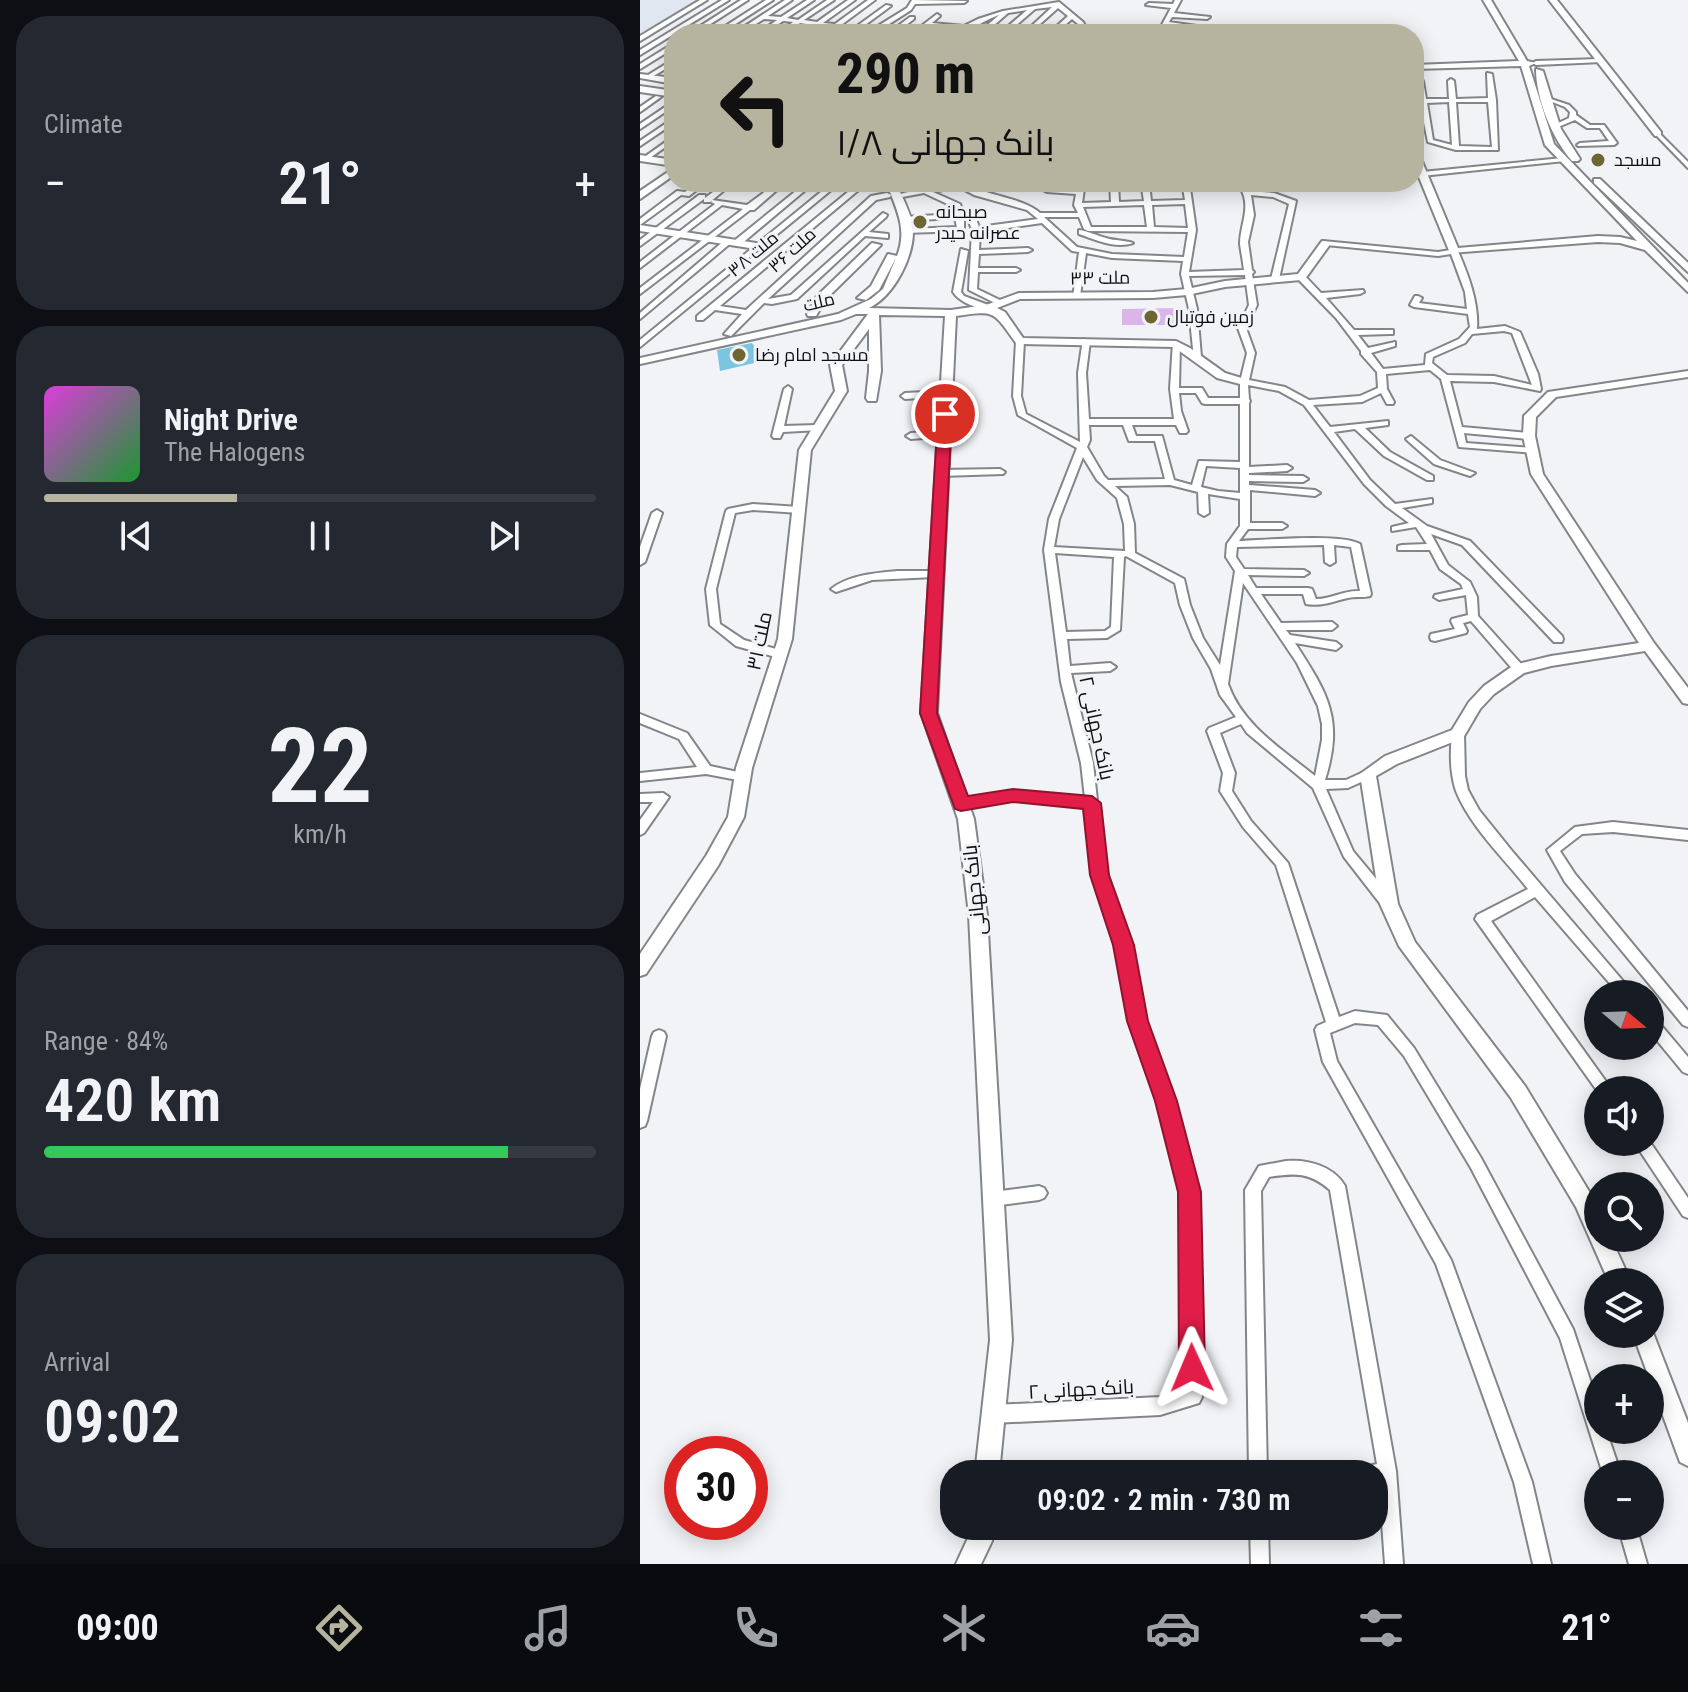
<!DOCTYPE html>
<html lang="en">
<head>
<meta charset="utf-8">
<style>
	:root { --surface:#171b24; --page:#242831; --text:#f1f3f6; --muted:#9ea1a6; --line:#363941; --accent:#b6b49e }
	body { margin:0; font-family:"Roboto Condensed",Cairo,sans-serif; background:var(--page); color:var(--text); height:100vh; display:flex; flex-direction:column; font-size:30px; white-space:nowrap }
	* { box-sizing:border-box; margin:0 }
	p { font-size:26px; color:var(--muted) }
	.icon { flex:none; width:44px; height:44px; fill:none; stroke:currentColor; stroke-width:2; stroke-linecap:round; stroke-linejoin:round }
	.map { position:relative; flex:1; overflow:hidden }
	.panel { display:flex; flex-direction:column; gap:16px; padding:16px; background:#0d0f14; width:640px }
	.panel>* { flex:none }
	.guide { position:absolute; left:24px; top:24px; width:760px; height:168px; border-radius:32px; box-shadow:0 4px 20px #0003; background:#b6b49e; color:#111; overflow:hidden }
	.needle { width:52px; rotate:109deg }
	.tools { position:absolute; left:944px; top:980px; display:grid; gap:16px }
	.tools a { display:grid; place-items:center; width:80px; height:80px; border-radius:50%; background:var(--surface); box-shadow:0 4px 20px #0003; font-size:40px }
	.speed { position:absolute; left:24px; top:1436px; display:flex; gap:16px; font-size:40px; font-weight:700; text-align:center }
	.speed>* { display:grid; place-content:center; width:104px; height:104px; border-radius:50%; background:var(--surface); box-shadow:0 4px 20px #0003; line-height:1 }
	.speed .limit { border:12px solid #d22; background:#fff; color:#111 }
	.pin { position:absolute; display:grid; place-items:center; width:68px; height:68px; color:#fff; margin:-34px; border:4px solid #fff; border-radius:50%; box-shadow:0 2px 8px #0007 }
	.me { position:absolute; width:88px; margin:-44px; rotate:359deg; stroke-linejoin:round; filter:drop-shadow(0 0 6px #0008) }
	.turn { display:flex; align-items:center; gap:28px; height:168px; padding:0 40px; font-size:36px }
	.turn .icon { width:104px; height:104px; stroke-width:2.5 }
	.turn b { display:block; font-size:56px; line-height:68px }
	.big { font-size:60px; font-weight:600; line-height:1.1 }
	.panel .tile { flex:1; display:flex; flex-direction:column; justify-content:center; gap:12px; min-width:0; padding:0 28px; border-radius:32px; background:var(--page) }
	.panel .dial { align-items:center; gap:0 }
	.dial b { font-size:104px; line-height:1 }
	.song { display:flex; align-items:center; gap:24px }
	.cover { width:96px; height:96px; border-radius:12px; background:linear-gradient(135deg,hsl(300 70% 55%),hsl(130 70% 35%)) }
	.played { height:8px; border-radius:4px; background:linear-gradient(90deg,var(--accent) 35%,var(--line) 35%) }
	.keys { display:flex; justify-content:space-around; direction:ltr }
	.heat { display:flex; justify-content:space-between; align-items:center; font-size:44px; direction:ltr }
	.charge { height:12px; border-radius:6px; background:linear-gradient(90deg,#34c759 84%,var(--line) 0) }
	.trip { position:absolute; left:300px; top:1460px; width:448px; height:80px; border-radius:32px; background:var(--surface); box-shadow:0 4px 20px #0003; font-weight:600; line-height:80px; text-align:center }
	.dock { display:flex; height:128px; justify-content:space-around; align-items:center; background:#090b0e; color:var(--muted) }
	.dock .icon { width:56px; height:56px }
	.dock .current { color:var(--accent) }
	.dock b { font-size:36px; color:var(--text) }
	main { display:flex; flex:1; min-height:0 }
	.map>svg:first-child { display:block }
</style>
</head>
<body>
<main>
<section class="panel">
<div class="tile"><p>Climate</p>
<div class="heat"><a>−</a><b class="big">21°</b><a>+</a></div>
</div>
<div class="tile">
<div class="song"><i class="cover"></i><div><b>Night Drive</b><p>The Halogens</p></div></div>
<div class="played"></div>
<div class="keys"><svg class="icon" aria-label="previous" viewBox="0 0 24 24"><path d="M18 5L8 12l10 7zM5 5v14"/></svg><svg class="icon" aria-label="pause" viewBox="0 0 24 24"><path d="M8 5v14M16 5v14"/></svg><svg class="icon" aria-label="next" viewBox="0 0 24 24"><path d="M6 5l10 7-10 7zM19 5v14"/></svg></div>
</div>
<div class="tile dial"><b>22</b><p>km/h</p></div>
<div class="tile"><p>Range · 84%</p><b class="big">420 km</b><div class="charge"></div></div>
<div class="tile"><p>Arrival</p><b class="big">09:02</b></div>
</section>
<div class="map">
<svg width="1048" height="1564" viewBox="0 0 1048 1564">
	<rect width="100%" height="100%" fill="#f1f3f7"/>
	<!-- built -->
	<polygon fill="#e0e7f0" points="0,0 59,0 0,36"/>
	<!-- green -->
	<polygon fill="#dab5e8" points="540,308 541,325 482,325 482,309"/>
	<!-- building -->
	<polygon fill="#7cc5e0" points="112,343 123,361 80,371 77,350"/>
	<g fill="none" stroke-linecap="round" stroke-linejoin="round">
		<!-- street casing -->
		<g stroke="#838689" stroke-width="4">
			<g id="street">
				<polygon points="60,0 67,0 0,41 0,36"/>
				<polygon points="82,0 89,0 0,55 0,50"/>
				<polygon points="101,0 108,0 55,34 48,34"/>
				<polygon points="126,0 133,0 80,34 73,34"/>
				<polygon points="145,0 152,0 128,16 141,17 167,0 174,0 147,18 158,20 187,0 194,0 164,20 177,22 208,0 215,0 183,23 195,24 228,0 235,0 189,34 182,34 191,27 179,26 167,34 160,34 172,25 160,23 144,34 137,34 153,22 143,21 124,34 117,34 137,20 124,19 100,34 93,34"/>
				<polygon points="272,0 327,1 324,3 275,4 271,10 240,30 251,31 270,17 274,17 274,19 257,32 261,34 226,34 229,31 228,29 233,29 267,8"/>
				<polygon points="535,0 541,0 534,13 570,17 567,19 532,17 529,22 557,26 554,28 527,26 523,34 517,34 531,8 506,5 509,3 533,4"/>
				<path d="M419,2L443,22L449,34H443L438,24L432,19L415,34H408L428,16L418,8L389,34H383L412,7L395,9L366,34H359L387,10L368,13L344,34H337L359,15C345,20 325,34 314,34L320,29L288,26L278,34H271L297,14L300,16L292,23L324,26L338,19L363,11Z"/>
				<polygon points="246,5 251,6 213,34 206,34"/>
				<polygon points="34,43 34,48 0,69 0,64"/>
				<polygon points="34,59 34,64 10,78 5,77"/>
				<polygon points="960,59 962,62 896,65 893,63 896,61"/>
				<path d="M847,73L852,74L856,100L858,150H816L788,142L780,103H774V99H780L778,80L783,81L786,99H809L808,81L811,79L814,81L816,99L848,98ZM809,102L812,145L793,140L787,103ZM816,102H848L852,147L819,146Z"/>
				<polygon points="16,96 21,97 0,112 0,107"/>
				<polygon points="905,97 929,105 936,112 936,115 950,125 964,125 977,143 974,145 938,146 937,145 940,143 969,141 960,128 947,128 935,120 918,127 914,127 914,125 929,118 930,112 925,107 905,99"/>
				<polygon points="34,101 34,106 0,129 0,124"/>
				<polygon points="34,118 34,123 0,146 0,141"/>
				<polygon points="1018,132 1048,162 1048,168 1016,135 1016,133"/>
				<polygon points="34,136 34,141 7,160 3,160 3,158"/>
				<polygon points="923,158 925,159 925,161 782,176 778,174 782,172"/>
				<polygon points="58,182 67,182 49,196 41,195 0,225 0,219 37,191 45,192"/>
				<polygon points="86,182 94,182 70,202 64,202 64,199 0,246 0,240 59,195 65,195 65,198"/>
				<polygon points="138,182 146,182 114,210 110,210 0,294 0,288 103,209 82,205 0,268 0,262 75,204 71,202 72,200 107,205"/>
				<polygon points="167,182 175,182 100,245 94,245 94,241"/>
				<polygon points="193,182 201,182 0,347 0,340"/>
				<polygon points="220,182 227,183 80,306 106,310 231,196 247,193 251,195 250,197 236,200 128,299 151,295 243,213 247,215 246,217 229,232 248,234 248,238 225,236 157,299 132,304 124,303 91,336 84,334 102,314 75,310 63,320 57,320 57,316"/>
				<path d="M311,182H339L328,185C349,196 383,198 400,213H438L434,205L436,194L407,192L403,190L407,188L436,190L437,182H445L442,203L471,202L470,182H478L479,202L504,201L501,182H509L511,201L545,200L542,182H550V184L607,182L606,185L609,191L634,193L656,201L639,279L635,281L631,279L649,204L633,197L611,195L614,215L608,242L612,270L614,272L612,274L617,305L606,328L615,353L609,380L645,387L669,400L720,396L738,388L737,372L721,354V351L696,318L658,279V275H664L681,293L723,290L724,292L720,294L686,298L714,330H753V334H750L718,335L728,348L755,342V346L731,353L743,369L785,365L786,354L819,339L830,327L828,314L774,307L770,305L775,296H778L782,298L779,303L827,309L825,292L811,254L798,256L686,245L682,243L683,241L798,252L817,249C828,274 839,303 837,329L865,326L880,332L898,374L901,389L900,391L854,382L810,381L822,427L889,433L894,436L889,439L824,433L826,443L892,448L895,449V453L819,447L801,379L790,370L746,374L747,389L754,402L753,404H747L741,393L722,402L673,405L690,427L748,421V425L725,428L750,452L793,476V480H787L744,456L715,429L694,432L730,480L755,504L792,499V503L762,508L787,526L830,541L922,636L923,639L922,642H914L822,545L791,534L808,565L830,582L837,597L838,616L883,666L885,669L879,673L875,672L831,621L823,623L827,631L826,633L795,641L791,640L790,637L791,634L815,629L811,621L812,619L828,615L826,595L799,600L794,597L795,595L823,589L821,584L800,569L790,550H758V546L762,545L787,544L776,527L752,531V527L769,523L746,506L724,484L664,405L639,391L608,385L609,399L610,401L609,403V467L647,465L652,468L647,471L609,473V475L663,476L668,479L663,482L609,481V485L675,490L680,493L675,496L610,490V523H642L647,526L642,529H608L599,541C625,540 702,533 720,544L731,594L730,596C723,598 715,596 708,598C693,601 683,607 666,604L663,594H621L641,623L692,622L697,626L692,630H646L650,635L696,642L701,646L696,650L655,643C688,694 704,719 685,780H706L728,770L734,774L732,777L708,788L686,789L713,851L752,898L753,902L752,906L747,907L742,906L704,857L673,788L607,733L601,724L580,733L595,773L592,791L611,821L648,863L699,1017L715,1011L747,1015L774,1048L841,1158L933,1329L958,1404V1430H966L981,1474H963L920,1338L831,1168L764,1056L738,1025L715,1023L690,1033L697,1061L811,1260L892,1482L911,1564H893L874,1482L796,1264L683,1062L675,1030L677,1026L686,1022L636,865L603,827L580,791L583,773L567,731L569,728L596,717L580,695L571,669L553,638L540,605L535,583L486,556L484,557L480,630L467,638L427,639L430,666L470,663L476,667L470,671L431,673L453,763L465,875L491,945L504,1021L533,1101L557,1192L562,1397L559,1403L520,1415L353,1423L347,1420L344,1414L347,1408L353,1405L520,1397L544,1391L541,1192L519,1101L490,1021L477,945L453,875L446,807L373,800L321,809L317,807L315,804L317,801L321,799L373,792L445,798L441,763L421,682L404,550L409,519L437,448L378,415L373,396L376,341L380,338L384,341L381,396L386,414L440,442L438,373L443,339L450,341L446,373L449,419H534L530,389L533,342L540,344L539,388H562L568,398H600V382L607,353L598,328L609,305L605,275L549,276L557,309L561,357L554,359L549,309L541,274L543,261L472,258L446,253L440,296L433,298L439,252L432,251L402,223L340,232L339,250L388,248L392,250L388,252L339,254L338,268H376L380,270L376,272H338L337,289L366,303L359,305L329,290L332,230L327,216L334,214L339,227L398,219L387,210L334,195L319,187L293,192L320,204L324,216V231L265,233V229H268L317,227L315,218L262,221V217H265L315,214L314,207L284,193L257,198L253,196L283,188L313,184ZM600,187C612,207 600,224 600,244C601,252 603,261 604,270L549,272L556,230L550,188ZM545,204L548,228L514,227L512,205ZM504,205L507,227H451L443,207ZM404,217H439L444,229L448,231L548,232L544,257L472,254L437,247ZM864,331L872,333L892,385L854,376L807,375L792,363L793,357L825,343L832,334ZM539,393H556L562,403L565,404H600V462L559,461L552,485L534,480L522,436H496L492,425H536L540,433H546L548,431L541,411ZM449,425H483L489,441H515L525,479L468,480L464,476L447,447L450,440ZM443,457L457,480L477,498L484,524L485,551L414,547L419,519ZM566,466L600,468V493L578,491L561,487ZM530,485L558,492L559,513L564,516L569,513L568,494L600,499V526L587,544L586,557L595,571L580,665L563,638L550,605L544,579L495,553L494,524L487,497L475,486ZM684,545L685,562L690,565L695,562L694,545L711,547L720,591C704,590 692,599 676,599L672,589L668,588H616L608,575L664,576L669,573L664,570L604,569L596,557L597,547ZM415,553L474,557L471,627L465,631L426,632ZM603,583L657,663L678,706L682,724V740L675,776C643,750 602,725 588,684Z"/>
				<path d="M439,230C449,231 457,236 466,238C475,241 485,240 493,243C476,249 456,240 439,234Z"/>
				<polygon points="85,240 92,242 0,319 0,313"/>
				<path d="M321,249L328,251L321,292L324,296L351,306V310C338,309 320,303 313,292Z"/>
				<polygon points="148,386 152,389 144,426 177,425 180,426 180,430 143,432 140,438 134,438 132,436 144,389"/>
				<polygon points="306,391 310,394 309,396 265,399 261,396 265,393"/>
				<polygon points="304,431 307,432 307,436 271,439 266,436 271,433"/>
				<polygon points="771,436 800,460 835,473 830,476 794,464 768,441 766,439"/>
				<polygon points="360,469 365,472 363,474 301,476 296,473 301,470"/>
				<polygon points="113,504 159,507 164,510 159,513 113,510 95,513 76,589 80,624 104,640 143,651 144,654 139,658 96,646 70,625 66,589 86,511 88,509"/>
				<polygon points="17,510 22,513 5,562 0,565 0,547 12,513"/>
				<path d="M257,571H295L300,574L295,577L232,580L196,592L191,589C209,575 235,573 257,571Z"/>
				<polygon points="0,714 47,733 70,766 107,774 109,777 107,780 103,781 66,774 0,781 0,773 57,767 39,739 0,723"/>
				<path d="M818,730L824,734L825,776L828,790L839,810L872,851L994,994H979L895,897L851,921L972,1090H958V1092L835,919L837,915L888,889C864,858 831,828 816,791C810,773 810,753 812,734Z"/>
				<polygon points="23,793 29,797 4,833 0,835 0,820 13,802 0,802 0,794"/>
				<polygon points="973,822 1048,830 1048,840 973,832 942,834 920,851 935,874 1048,1011 1048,1027 1043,1025 925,882 907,850 935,827"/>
				<polygon points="1010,1016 1015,1018 1048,1057 1048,1074 1043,1072 1010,1032"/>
				<polygon points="19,1030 24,1032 26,1036 7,1121 5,1126 0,1128 0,1089 12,1036 14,1032"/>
				<polygon points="994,1142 1010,1142 1048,1198 1048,1218 1043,1216"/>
				<path d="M646,1161C667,1159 694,1166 705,1186L756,1471L763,1564H745L739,1481L734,1482V1474H716L719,1468L737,1464L690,1190C669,1172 655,1173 629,1177L621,1191L627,1474H609L605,1190L619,1166Z"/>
				<polygon points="399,1186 404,1188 407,1193 404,1198 399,1200 353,1206 348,1204 345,1199 348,1194 353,1192"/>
				<polygon points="610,1526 628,1526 629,1564 611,1564"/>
				<polygon points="978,1526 996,1526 1007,1564 989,1564"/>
			</g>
		</g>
		<!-- secondary casing -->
		<g stroke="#838689" stroke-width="4">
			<g id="secondary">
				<polygon points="843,0 851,0 887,61 896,63 889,66 914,144 1048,283 1048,292 1005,250 980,243 958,242 810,253 774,165 774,151 779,154 818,248 958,236 980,237 997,241 905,145 881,66 774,69 774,65 879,61"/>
				<polygon points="909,0 917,0 1021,132 1021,136 1015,136"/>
				<path d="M896,69L903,71L921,129L940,159L938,161H932C912,138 896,99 896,69Z"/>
				<polygon points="0,74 34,78 34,84 0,78"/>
				<polygon points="0,86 34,91 34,97 0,92"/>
				<polygon points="0,155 34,160 34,166 0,161"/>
				<polygon points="34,168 34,175 0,199 0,191"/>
				<polygon points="954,179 960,179 1048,263 1048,272 954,183"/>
				<path d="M246,182H256C261,196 272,214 273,229C274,257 254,296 229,308L311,310L346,305L379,293L513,292L547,289L585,281L658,274L682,241L691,243L665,279L661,280L585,287L547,295L513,298L380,299L357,308L365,312L383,338L536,341L550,348L585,373L608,380L610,382L604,385L577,378L534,347L380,344L376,343C353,311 356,310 316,316L297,713L334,819L347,915L372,1340L359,1474H335L350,1340L329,915L318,819L281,713L305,316L239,315L241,371L236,401H228L226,398L229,371V329L202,365L207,391L171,450L152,639L112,768L104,817L78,866L6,974L0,976V954L66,856L88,817L96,768L138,639L159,450L195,391L190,365L228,314H216L201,320L0,364V358L198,314L231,299L243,289L256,258L239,290L226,300L217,298L231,286L248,254L257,256C268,229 256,208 246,182Z"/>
				<polygon points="0,225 116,243 121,246 116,249 0,231"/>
				<polygon points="232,243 241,245 185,300 176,316 168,316 167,314 177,296"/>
				<polygon points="1048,371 1048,377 916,397 896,417 895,436 903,474 1014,643 1048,688 1048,704 1043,703 1005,651 911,666 884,673 854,694 840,709 823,738 757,764 736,776 758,904 775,942 885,1086 950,1193 958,1210 958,1238 971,1238 991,1282 969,1282 936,1207 871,1098 759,946 740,904 720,774 745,756 812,730 829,702 844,686 874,665 911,656 999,643 891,474 883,436 884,416 908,392"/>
				<polygon points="1010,1325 1048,1423 1048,1466 1040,1462 993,1334 1010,1334"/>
				<polygon points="330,1526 354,1526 352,1541 341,1564 316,1564 328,1538"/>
			</g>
		</g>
		<!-- street -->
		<use href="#street" fill="#fff" fill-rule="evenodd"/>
		<!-- secondary -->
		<use href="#secondary" fill="#fff" fill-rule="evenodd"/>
	</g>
	<!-- route -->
	<polygon fill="#e11d48" stroke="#92132f" stroke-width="2" points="305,410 312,414 297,713 328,796 373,789 452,796 461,803 469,875 494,945 508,1021 537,1101 561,1192 565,1368 561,1377 552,1381 543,1377 539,1368 538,1192 515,1101 487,1021 473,945 450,875 443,809 373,802 321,811 315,809 280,713 298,414"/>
	<!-- markers -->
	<g fill="#6d6632" stroke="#f1f3f7" stroke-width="3">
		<circle cx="958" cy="160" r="8"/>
		<circle cx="280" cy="222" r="8"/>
		<circle cx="511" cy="317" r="8"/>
		<circle cx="99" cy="355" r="8"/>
	</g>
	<g text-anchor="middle" stroke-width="6" stroke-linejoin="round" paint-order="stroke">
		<!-- far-poi labels -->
		<g font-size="18" fill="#0f1011" stroke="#f1f3f7" text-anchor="start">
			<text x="974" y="166">مسجد</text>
			<text x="296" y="218">صبحانه<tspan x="296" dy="21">عصرانه حیدر</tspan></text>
			<text x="527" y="323">زمین فوتبال</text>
			<text x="115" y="361">مسجد امام رضا</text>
		</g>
		<!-- far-street labels -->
		<g font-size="18" fill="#0f1011" stroke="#f1f3f7">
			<text transform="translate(152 250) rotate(-42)" y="6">ملت ۳۶</text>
			<text transform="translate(113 254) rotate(-40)" y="6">ملت ۳۸</text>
			<text transform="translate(460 278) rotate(-1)" y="6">ملت ۳۳</text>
			<text transform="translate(179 302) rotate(-13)" y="6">ملت</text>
		</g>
		<!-- street labels -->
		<g font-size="20" fill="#0f1011" stroke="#f1f3f7">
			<text transform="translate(119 641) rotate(-78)" y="7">ملت ۳۱</text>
			<text transform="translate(457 728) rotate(78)" y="7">بانک جهانی ۲</text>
			<text transform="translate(334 890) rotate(-96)" y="7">بانک جهانی</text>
			<text transform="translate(441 1389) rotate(-3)" y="7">بانک جهانی ۲</text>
		</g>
	</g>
</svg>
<div class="tools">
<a><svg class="needle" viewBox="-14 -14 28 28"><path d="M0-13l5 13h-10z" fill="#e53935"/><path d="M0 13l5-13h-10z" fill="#9ea1a6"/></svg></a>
<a><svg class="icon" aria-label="sound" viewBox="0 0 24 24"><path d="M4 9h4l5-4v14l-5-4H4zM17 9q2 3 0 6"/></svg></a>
<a><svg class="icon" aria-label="search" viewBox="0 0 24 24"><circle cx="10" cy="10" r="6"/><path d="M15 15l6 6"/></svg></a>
<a><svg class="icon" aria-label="layers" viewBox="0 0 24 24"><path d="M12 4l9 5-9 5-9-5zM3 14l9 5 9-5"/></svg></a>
<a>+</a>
<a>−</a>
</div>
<div class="speed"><div class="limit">30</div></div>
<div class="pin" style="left:305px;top:414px;background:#d93025"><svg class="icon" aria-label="arrive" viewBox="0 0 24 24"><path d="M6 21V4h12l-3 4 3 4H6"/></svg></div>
<svg class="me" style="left:552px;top:1368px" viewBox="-20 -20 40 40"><path d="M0-17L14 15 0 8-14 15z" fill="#e11d48" stroke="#fff" stroke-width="4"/></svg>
<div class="trip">09:02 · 2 min · 730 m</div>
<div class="guide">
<div class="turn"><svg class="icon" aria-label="left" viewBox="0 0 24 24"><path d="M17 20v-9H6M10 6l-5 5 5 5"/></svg><div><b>290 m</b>بانک جهانی ۱/۸</div></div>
</div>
</div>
</main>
<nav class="dock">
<b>09:00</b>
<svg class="icon current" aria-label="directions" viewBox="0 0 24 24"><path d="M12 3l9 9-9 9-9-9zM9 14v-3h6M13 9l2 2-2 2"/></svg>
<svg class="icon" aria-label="music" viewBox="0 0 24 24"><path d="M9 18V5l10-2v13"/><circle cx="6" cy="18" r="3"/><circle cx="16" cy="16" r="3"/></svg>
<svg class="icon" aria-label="phone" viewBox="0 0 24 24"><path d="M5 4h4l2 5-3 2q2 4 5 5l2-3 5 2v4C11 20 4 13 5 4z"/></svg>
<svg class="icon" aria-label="climate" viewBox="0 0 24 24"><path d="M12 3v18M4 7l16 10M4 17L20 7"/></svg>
<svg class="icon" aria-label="car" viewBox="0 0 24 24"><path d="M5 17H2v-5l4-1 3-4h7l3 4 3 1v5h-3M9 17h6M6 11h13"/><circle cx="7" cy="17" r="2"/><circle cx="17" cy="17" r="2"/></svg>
<svg class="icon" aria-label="filters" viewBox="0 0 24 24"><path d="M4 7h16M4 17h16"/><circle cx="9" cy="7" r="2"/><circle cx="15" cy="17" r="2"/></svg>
<b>21°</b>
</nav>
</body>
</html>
